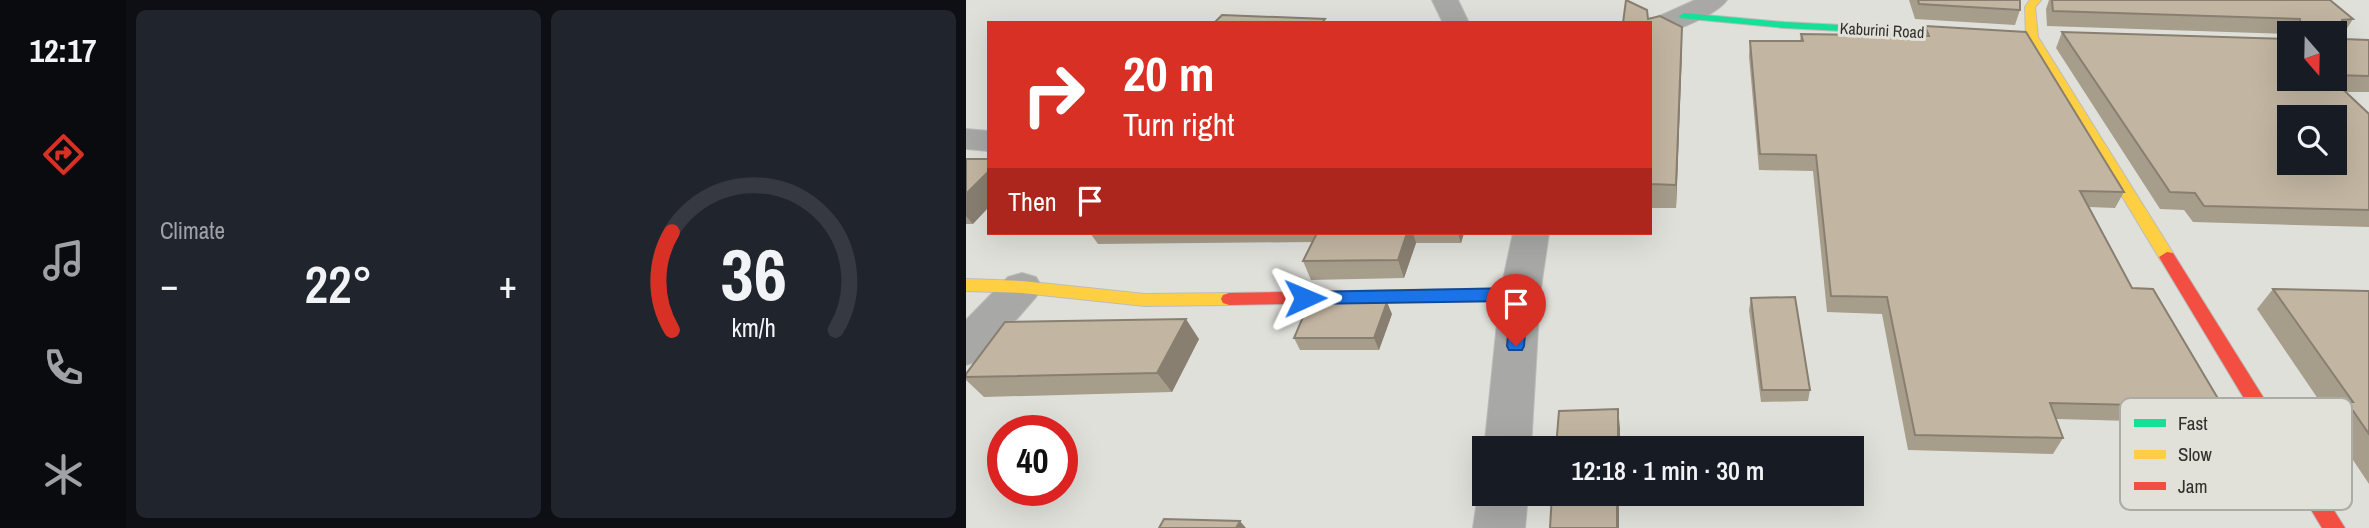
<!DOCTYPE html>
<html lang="en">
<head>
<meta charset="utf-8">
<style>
	:root { --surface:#171b24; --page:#20242c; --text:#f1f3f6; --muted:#9ea1a6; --line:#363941; --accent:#d93025 }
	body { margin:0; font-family:"Archivo Narrow",sans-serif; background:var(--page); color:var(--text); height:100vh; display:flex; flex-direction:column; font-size:26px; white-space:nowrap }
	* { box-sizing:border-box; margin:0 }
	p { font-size:23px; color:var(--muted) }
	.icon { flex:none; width:38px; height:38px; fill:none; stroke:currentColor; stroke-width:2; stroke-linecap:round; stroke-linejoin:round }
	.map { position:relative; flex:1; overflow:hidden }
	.panel { display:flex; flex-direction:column; gap:10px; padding:10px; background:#0d0f14; width:840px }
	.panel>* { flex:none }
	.top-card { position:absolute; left:21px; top:21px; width:665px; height:214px; border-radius:0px; box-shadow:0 7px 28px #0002; background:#d93025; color:#fff; overflow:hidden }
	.needle { width:46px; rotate:160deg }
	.controls { position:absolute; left:1311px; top:21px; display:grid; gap:14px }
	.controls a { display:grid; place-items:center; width:70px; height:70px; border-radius:0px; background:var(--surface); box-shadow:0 7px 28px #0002; font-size:35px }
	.speed { position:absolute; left:21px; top:415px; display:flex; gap:14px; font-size:35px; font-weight:700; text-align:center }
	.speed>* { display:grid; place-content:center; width:91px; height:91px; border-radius:50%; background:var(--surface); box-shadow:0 7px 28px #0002; line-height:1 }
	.speed .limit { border:10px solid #d22; background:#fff; color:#111 }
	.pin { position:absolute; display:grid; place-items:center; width:60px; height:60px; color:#fff; margin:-72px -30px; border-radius:50% 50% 50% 0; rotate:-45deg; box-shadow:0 0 7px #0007 }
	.pin .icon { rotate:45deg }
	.me { position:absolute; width:77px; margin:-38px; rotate:89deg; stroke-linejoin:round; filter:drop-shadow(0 0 5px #0008) }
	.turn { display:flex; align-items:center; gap:24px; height:147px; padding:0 21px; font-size:32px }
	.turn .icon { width:91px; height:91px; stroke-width:2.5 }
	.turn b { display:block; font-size:49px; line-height:60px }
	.then { display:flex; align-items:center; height:66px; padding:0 21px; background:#0003; gap:14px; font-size:26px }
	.big { font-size:52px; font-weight:600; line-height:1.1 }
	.panel .widget { flex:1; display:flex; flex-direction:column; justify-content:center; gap:10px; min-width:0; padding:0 24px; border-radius:10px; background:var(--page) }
	.panel .dial { align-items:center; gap:0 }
	.dial svg { height:182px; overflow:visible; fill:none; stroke:var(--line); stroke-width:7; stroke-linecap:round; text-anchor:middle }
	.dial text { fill:var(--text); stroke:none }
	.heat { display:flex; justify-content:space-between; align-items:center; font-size:38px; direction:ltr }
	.panel .tiles { flex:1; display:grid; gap:10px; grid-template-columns:repeat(2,1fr) }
	.trip { position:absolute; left:506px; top:436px; width:392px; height:70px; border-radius:0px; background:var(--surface); box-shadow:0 7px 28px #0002; font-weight:600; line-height:70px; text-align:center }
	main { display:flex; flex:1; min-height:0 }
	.menu { display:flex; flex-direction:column; width:126px; justify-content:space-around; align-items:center; background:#090b0e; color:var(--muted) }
	.menu .icon { width:49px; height:49px }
	.menu .active { color:var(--accent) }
	.menu b { font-size:32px; color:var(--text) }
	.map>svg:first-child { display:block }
</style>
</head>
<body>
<main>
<nav class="menu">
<b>12:17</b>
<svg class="icon active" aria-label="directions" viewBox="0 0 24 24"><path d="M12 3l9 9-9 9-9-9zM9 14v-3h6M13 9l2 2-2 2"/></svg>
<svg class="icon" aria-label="music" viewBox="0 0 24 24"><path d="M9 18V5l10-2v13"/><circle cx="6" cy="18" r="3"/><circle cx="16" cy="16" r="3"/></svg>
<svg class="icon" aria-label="phone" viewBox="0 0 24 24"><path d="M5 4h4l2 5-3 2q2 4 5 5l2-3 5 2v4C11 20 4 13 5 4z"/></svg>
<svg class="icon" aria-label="climate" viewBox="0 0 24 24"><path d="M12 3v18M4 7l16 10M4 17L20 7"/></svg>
</nav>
<section class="panel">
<div class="tiles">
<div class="widget"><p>Climate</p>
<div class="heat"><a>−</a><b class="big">22°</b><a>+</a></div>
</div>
<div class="widget dial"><svg viewBox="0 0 100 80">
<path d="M14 69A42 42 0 1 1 86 69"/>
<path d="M14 69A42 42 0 0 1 14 26" stroke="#d93025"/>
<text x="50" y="56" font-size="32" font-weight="700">36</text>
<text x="50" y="72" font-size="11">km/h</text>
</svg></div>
</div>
</section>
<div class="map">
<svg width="1403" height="528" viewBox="0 0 1403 528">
	<rect width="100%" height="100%" fill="#e0e0db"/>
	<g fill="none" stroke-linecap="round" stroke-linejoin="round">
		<!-- street casing -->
		<g stroke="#bcbcb9" stroke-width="2">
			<g id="street">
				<polygon points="466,0 492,0 503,23 477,23"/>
				<path d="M729,0H761C750,16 704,33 684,38V23H678Z"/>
				<polygon points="0,129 23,131 23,151 0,149"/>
				<polygon points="547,233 583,233 574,294 565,448 518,450 534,294"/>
				<polygon points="56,273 70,277 76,287 70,297 15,360 0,365 0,320 42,277"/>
				<polygon points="518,481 518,494 562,494 559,528 507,528 512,494"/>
			</g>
		</g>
		<!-- fast casing -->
		<g stroke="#bcbcb9" stroke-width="2">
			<polygon id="fast" points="718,13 818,22 1010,32 1016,35 1010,38 818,28 714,18 713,16"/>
		</g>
		<!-- slow casing -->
		<g stroke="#bcbcb9" stroke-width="2">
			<g id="slow">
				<polygon points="1064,0 1075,0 1069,7 1072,37 1207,253 1209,257 1207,261 1195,261 1060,37 1059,7"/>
				<polygon points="0,279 56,281 179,294 263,293 269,295 271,299 269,303 263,305 179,306 56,293 0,291"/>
			</g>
		</g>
		<!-- jam casing -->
		<g stroke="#bcbcb9" stroke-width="2">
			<g id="jam">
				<polygon points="1201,252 1207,253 1379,528 1356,528 1193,257"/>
				<polygon points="554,288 560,290 562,294 560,298 554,300 263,305 257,303 255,299 257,295 263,293"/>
			</g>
		</g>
		<!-- street -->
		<use href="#street" fill="#a8a8a7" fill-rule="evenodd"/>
		<!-- fast -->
		<use href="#fast" fill="#16e098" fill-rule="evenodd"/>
		<!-- slow -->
		<use href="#slow" fill="#ffcf43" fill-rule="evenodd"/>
		<!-- jam -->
		<use href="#jam" fill="#f24e42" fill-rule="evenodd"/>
	</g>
	<!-- wall -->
	<g fill="#a79d8b">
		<polygon points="943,0 1054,0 1054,10 1049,25 949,19"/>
		<polygon points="1083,0 1364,0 1387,19 1377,35 1377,39 1403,40 1403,92 1380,92 1403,114 1403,227 1227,222 1218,210 1194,209 1090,48 1096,32 1323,79 1368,79 1368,33 1323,34 1081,26 1080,9"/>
		<polygon points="682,19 716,49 710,208 684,208 684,23"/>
		<polygon points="959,26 1158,192 1149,208 1123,207 1166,288 1257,407 1243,423 1090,419 1097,438 1087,454 942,450 916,314 861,312 847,171 793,170 783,56 784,41 834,41 835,34 957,36"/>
		<polygon points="0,159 7,224 0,224"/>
		<polygon points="124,233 498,233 495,243 450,243 438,278 345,280 337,261 346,242 132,244"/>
		<polygon points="1307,289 1403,291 1403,484 1361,421 1365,418 1291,309"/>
		<polygon points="785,298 844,390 842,401 795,402 783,310"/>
		<polygon points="426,314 413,350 334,350 328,338"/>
		<polygon points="233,339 206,392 18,397 0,380 0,374"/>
	</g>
	<!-- shaded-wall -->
	<g fill="#887f71">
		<polygon points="716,27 716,49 710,208 710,185"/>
		<polygon points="23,171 23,207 7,224 0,216 0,194"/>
		<polygon points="441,233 447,233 450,243 438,278 432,260"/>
		<polygon points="492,233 498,233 495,243"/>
		<polygon points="421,302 426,314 413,350 408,338"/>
		<polygon points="220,319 233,339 206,392 191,373"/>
		<polygon points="652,409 654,428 654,448 652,448"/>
		<rect x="651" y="494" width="2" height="34"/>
		<polygon points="274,521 280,528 270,528"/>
	</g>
	<!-- building -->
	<g fill="#c2b6a2" stroke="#887f71" stroke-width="2" fill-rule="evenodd">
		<polygon points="660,0 681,10 682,19 694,16 716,27 710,185 684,184 684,23 657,23"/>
		<polygon points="952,0 1054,0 1054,10 953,4"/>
		<polygon points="1086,0 1364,0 1387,19 1376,20 1377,39 1403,40 1403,76 1368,75 1368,33 1335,33 1334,19 1087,11"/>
		<polygon points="256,15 359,19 356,23 248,23"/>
		<polygon points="959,26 1060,32 1158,192 1114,191 1166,288 1187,289 1257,407 1084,403 1097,438 949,435 921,297 865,296 850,155 794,154 784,41 837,41 835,34 963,36"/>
		<path d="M1096,32L1323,39V79H1366L1403,114V210L1238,206L1229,193L1204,192ZM1323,117H1368V163H1323Z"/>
		<polygon points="0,159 23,159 23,171 0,194"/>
		<polygon points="351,233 441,233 432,260 337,261"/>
		<polygon points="1307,289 1403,291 1403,434 1381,402 1387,402"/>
		<polygon points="829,297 844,390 796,390 785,298"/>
		<polygon points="421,302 408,338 328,338 343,303"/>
		<polygon points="220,319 191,373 0,377 0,374 39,322"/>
		<polygon points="652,409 652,448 590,448 593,411"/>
		<polygon points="586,494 651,494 651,528 584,528"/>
		<polygon points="198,519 274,521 270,528 193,528"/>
	</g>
	<!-- route -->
	<polygon fill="#1a73e8" stroke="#114b97" stroke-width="2" points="554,288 562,295 558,346 556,350 543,350 541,346 545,301 339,304 331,298 339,292"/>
	<g text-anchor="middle" stroke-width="6" stroke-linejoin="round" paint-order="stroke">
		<!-- far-street labels -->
		<g font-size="16" fill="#30302d" stroke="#e1e1da">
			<text transform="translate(916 30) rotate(3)" y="6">Kaburini Road</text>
		</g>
	</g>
	<!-- legend -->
	<rect x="1154" y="398" width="232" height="112" rx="10" fill="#e1e1da" stroke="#acaca6" stroke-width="2"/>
	<rect x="1168" y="419" width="32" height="8" fill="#16e098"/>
	<rect x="1168" y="450" width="32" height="9" fill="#ffcf43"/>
	<rect x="1168" y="482" width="32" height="8" fill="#f24e42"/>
	<g font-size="19" fill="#30302d">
		<text x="1212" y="430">Fast</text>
		<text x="1212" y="461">Slow</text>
		<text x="1212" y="493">Jam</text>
	</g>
</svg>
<div class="controls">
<a><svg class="needle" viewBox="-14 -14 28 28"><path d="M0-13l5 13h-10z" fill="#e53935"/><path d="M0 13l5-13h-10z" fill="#9ea1a6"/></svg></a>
<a><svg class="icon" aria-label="search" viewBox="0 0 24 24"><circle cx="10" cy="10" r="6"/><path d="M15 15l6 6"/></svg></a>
</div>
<div class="speed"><div class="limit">40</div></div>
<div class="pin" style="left:550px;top:346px;background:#d93025"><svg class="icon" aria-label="arrive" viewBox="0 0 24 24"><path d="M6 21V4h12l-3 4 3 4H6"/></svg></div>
<svg class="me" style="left:339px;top:298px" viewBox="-20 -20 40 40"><path d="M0-17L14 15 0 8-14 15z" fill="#1a73e8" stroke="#fff" stroke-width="4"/></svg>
<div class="trip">12:18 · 1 min · 30 m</div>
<div class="top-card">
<div class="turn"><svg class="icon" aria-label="right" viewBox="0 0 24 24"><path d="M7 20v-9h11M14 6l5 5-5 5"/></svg><div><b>20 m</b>Turn right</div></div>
<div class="then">Then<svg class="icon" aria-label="arrive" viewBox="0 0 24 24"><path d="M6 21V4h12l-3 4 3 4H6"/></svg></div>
</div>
</div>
</main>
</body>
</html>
